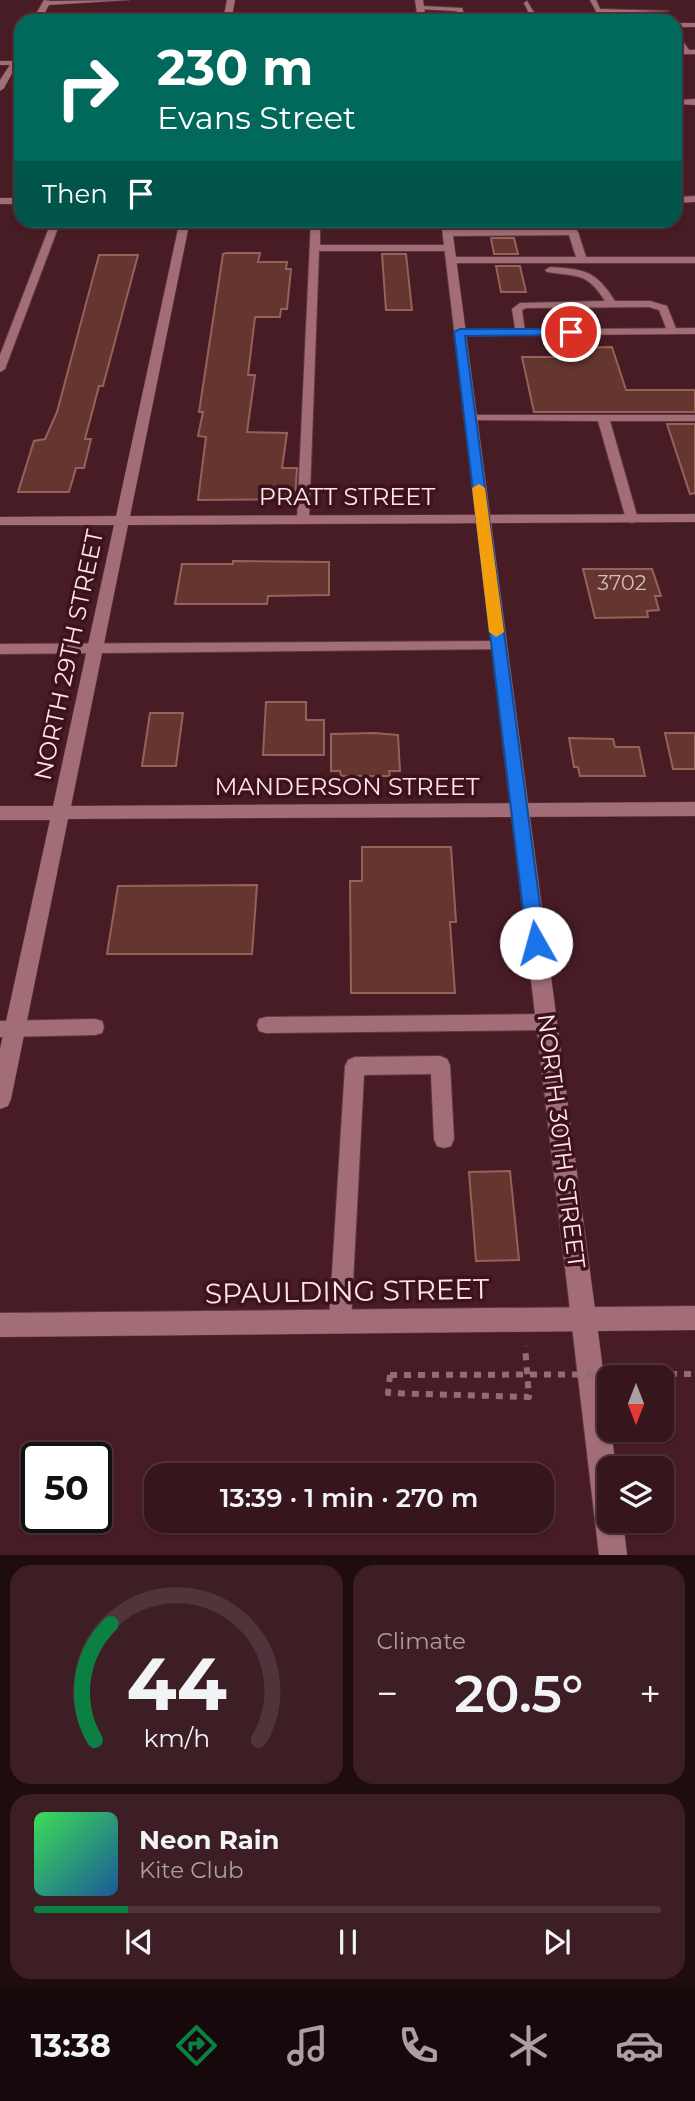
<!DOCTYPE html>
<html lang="en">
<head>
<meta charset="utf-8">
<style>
	:root { --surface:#36151c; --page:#3d1e25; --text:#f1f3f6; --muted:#aa9fa3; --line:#50343b; --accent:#0b8043 }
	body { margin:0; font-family:Montserrat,sans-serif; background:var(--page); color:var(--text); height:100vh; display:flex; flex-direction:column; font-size:26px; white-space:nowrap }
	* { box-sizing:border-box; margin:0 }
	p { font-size:23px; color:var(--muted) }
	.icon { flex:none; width:38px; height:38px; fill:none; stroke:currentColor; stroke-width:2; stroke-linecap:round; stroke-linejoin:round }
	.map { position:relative; height:1555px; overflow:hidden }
	.drawer { display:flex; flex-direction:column; gap:10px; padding:10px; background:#1e0c0f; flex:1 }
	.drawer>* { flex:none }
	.hud { position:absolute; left:14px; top:14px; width:668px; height:214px; border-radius:21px; box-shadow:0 2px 5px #0004,0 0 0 2px var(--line); background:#00695c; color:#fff; overflow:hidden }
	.needle { width:46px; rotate:180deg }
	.buttons { position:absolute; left:597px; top:1365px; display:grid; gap:14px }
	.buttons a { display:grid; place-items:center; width:77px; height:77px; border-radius:14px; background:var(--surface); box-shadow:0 2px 5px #0004,0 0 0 2px var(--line); font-size:35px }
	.speed { position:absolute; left:21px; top:1442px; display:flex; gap:14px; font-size:35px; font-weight:700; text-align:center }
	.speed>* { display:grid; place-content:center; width:91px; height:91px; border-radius:50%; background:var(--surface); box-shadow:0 2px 5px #0004,0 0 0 2px var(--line); line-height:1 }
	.speed .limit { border:4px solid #111; border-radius:10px; background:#fff; color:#111 }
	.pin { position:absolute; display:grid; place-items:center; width:60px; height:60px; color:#fff; margin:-30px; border:4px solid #fff; border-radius:50%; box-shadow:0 2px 7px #0007 }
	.me { position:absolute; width:77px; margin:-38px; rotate:353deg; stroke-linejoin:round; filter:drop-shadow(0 0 5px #0008) }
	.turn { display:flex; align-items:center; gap:24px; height:147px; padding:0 28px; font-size:32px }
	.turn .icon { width:91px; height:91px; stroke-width:2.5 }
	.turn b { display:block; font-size:49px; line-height:60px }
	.then { display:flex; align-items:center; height:66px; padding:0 28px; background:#0003; gap:14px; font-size:26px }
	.big { font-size:52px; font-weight:600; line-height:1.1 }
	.drawer .tile { flex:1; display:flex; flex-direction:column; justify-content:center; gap:10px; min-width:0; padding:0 24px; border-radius:21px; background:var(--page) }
	.drawer .dial { align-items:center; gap:0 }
	.dial svg { height:182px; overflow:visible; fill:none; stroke:var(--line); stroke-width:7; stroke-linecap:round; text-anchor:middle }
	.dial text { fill:var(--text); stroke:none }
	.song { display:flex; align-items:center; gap:21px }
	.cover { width:84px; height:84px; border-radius:10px; background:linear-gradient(135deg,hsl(130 70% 55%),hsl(210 70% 35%)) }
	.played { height:7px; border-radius:4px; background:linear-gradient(90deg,var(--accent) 15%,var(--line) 15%) }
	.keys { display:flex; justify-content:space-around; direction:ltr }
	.heat { display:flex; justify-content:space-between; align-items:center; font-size:38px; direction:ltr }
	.drawer .tiles { flex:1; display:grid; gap:10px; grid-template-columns:1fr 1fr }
	.tile:last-child { grid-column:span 2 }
	.trip { position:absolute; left:144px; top:1463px; width:410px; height:70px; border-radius:21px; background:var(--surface); box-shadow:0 2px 5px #0004,0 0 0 2px var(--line); font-weight:600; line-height:70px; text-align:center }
	.menu { display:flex; height:112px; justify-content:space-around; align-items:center; background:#16080b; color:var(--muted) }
	.menu .icon { width:49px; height:49px }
	.menu .on { color:var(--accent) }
	.menu b { font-size:32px; color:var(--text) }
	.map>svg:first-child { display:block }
</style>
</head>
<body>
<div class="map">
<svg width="695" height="1555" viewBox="0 0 695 1555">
	<rect width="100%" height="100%" fill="#481c25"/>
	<!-- building -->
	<g fill="#65362f" stroke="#95625a" stroke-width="2">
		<polygon points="491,238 514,238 518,254 494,254"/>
		<polygon points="226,253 260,253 258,262 287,262 286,269 291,269 287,309 281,309 280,317 255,317 248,375 255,375 247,432 287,433 282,468 297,468 295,499 198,500 206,437 198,436 203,412 199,412 223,254"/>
		<polygon points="382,254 406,254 412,310 386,310"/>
		<polygon points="99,255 138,255 103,386 99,386 85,439 91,439 84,468 76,468 69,492 18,492 34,441 45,439 57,412"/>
		<polygon points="496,266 520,266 526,292 501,292"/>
		<polygon points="612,347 626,390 695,390 695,412 534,412 522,357 576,357 573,348"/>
		<polygon points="667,424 695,424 695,493 690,494"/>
		<polygon points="233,561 329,562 329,595 268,596 267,604 175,604 182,564 233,564"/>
		<polygon points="583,569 652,569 661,596 655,596 659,610 647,611 648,617 595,618"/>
		<polygon points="266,702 306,702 306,720 324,720 324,755 263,755"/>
		<polygon points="150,713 183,713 176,766 142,766"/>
		<polygon points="374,733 398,735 400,771 389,771 390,776 341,776 340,771 331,771 331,734"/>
		<polygon points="665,733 695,733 695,769 673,769"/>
		<polygon points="569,738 613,739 615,747 639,747 645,776 580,776 578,767 574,767"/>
		<polygon points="362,847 451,847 456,922 450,922 455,993 351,993 350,881 362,881"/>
		<polygon points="257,885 252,954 107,954 118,886"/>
		<polygon points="510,1171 519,1260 476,1261 469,1172"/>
	</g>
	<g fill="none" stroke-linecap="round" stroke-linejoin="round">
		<!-- lane casing -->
		<g stroke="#5e3a42" stroke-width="2">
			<g id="lane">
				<polygon points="590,0 596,0 600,9 669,11 597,13"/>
				<polygon points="527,1 539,21 533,21 524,3"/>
				<polygon points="420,6 462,8 466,21 460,21 457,11 418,9"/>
				<polygon points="676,32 689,50 695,50 695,54 684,54 676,39"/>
				<polygon points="52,220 61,220 5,369 0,372 0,355"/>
				<polygon points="311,220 447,222 452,225 450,227 320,228 320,245 449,245 454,248 449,251 319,251 309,520 303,524 297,520"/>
				<polygon points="560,220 569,220 578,232 586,257 695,257 695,263 451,263 446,260 451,257 576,257 569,235 448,236 443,233 448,230 566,229"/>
				<path d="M550,267C585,269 596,271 615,301H650L667,306L677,331L668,333L659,310L649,307L526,308L522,310L525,332L516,334L512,309L520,303L605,301C586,271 577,277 547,272L545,270Z"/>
				<polygon points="470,415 695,415 695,421 610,421 638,519 632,523 626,519 598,421 466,420 464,418"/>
				<polygon points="498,641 505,646 503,649 0,654 0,644"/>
				<polygon points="546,1014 553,1016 555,1022 553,1028 546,1030 266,1033 259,1031 257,1025 259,1019 266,1017"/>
				<polygon points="95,1019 102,1021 104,1027 102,1033 95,1035 0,1037 0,1021"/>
				<polygon points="440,1056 447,1059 450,1065 454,1139 451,1146 444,1148 437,1146 434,1139 431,1074 364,1075 351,1321 348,1329 340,1332 332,1329 329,1321 345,1066 348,1060 355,1057"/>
			</g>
		</g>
		<!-- street casing -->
		<g stroke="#5e3a42" stroke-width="1">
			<g id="street">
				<polygon points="44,0 51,1 130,0 49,5 40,21 32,21"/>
				<polygon points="227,0 235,0 231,21 223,21"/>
				<polygon points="21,48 21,57 4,88 0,91 0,80"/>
				<polygon points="695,99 695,105 676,104 676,100"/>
				<polygon points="695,196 695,202 676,203 676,197"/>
				<rect x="0" y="198" width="21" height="6"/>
				<polygon points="180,220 190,220 130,516 695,514 695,522 128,525 71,806 695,802 695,816 68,819 11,1099 8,1106 0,1109 0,1049 50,820 0,820 0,806 53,806 114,525 0,525 0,517 116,516"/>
				<polygon points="695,328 695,334 460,336 454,333 460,330"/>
				<polygon points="695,1306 695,1330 0,1337 0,1313"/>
			</g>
		</g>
		<!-- secondary casing -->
		<g stroke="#5e3a42" stroke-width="1">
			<g id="secondary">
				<polygon points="415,0 423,0 426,21 418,21"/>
				<rect x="676" y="23" width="19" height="4"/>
				<rect x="0" y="61" width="21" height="4"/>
				<polygon points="441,220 451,220 616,1468 609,1468 609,1521 623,1521 627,1555 599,1555"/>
			</g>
		</g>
		<!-- path -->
		<polyline stroke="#916d74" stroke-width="6" stroke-dasharray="7 7" stroke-linecap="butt" points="390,1375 388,1393 529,1397 525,1346"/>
		<!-- lane -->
		<use href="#lane" fill="#a26d76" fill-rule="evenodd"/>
		<!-- street -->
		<use href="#street" fill="#a26d76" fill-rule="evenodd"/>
		<!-- secondary -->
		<use href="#secondary" fill="#a26d76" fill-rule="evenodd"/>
		<!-- path-bridge -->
		<polyline stroke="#916d74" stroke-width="6" stroke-dasharray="7 7" stroke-linecap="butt" points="390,1375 695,1374"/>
	</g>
	<!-- route -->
	<polygon fill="#1a73e8" stroke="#114b97" stroke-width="2" points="460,329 571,329 576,332 571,335 465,336 545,943 536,950 527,943 454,332"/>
	<!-- slow -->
	<polygon fill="#f59e0b" points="479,484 485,488 504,632 496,637 489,632 472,488"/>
	<g text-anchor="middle" stroke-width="7" stroke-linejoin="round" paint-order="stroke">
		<!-- number labels -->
		<g font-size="21" fill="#d7b9ba">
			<text x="622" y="590">3702</text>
		</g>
		<!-- street labels -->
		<g font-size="24" fill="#fde5e8" stroke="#3d121c">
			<text x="347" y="505">PRATT STREET</text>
			<text transform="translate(69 655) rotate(-78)" y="8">NORTH 29TH STREET</text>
			<text x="347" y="795">MANDERSON STREET</text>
			<text transform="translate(561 1141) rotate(83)" y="8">NORTH 30TH STREET</text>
		</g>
		<!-- near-street labels -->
		<g font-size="28" fill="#fde5e8" stroke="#3d121c">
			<text transform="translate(347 1291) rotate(-1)" y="10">SPAULDING STREET</text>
		</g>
	</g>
</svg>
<div class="buttons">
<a><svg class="needle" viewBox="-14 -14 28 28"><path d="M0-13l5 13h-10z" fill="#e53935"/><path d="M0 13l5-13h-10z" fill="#aa9fa3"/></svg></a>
<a><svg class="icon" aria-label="layers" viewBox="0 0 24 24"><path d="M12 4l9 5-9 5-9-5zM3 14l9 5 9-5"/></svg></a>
</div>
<div class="speed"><div class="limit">50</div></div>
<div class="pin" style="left:571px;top:332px;background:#d93025"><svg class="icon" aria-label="arrive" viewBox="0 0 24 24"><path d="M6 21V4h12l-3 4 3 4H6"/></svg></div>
<svg class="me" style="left:536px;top:943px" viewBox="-20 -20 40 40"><circle r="19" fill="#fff"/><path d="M0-13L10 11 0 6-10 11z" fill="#1a73e8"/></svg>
<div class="trip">13:39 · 1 min · 270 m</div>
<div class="hud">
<div class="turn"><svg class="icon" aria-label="right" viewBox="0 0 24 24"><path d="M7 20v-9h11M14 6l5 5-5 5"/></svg><div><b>230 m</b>Evans Street</div></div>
<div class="then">Then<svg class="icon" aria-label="arrive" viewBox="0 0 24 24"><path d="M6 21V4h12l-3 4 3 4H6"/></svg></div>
</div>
</div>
<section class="drawer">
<div class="tiles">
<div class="tile dial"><svg viewBox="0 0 100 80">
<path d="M14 69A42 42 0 1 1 86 69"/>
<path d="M14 69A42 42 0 0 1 21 18" stroke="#0b8043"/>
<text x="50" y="56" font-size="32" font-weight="700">44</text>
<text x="50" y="72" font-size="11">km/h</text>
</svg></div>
<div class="tile"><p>Climate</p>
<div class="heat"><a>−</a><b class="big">20.5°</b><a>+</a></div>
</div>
<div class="tile">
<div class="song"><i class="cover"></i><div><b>Neon Rain</b><p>Kite Club</p></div></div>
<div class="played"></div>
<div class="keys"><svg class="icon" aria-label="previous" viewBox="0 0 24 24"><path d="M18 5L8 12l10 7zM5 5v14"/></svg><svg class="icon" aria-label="pause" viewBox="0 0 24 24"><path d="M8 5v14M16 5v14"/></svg><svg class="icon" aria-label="next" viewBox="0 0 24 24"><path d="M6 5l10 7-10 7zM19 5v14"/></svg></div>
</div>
</div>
</section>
<nav class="menu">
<b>13:38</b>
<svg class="icon on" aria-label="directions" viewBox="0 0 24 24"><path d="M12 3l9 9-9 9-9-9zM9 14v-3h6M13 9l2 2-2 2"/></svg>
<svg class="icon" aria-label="music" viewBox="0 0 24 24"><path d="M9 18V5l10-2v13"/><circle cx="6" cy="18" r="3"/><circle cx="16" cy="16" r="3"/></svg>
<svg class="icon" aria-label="phone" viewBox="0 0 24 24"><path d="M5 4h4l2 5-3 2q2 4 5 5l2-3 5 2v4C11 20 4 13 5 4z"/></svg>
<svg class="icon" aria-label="climate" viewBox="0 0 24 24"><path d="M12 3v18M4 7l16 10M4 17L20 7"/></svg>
<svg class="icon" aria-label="car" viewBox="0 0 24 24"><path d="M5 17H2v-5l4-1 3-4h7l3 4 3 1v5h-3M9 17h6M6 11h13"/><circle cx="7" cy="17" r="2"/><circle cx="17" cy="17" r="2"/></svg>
</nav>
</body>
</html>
